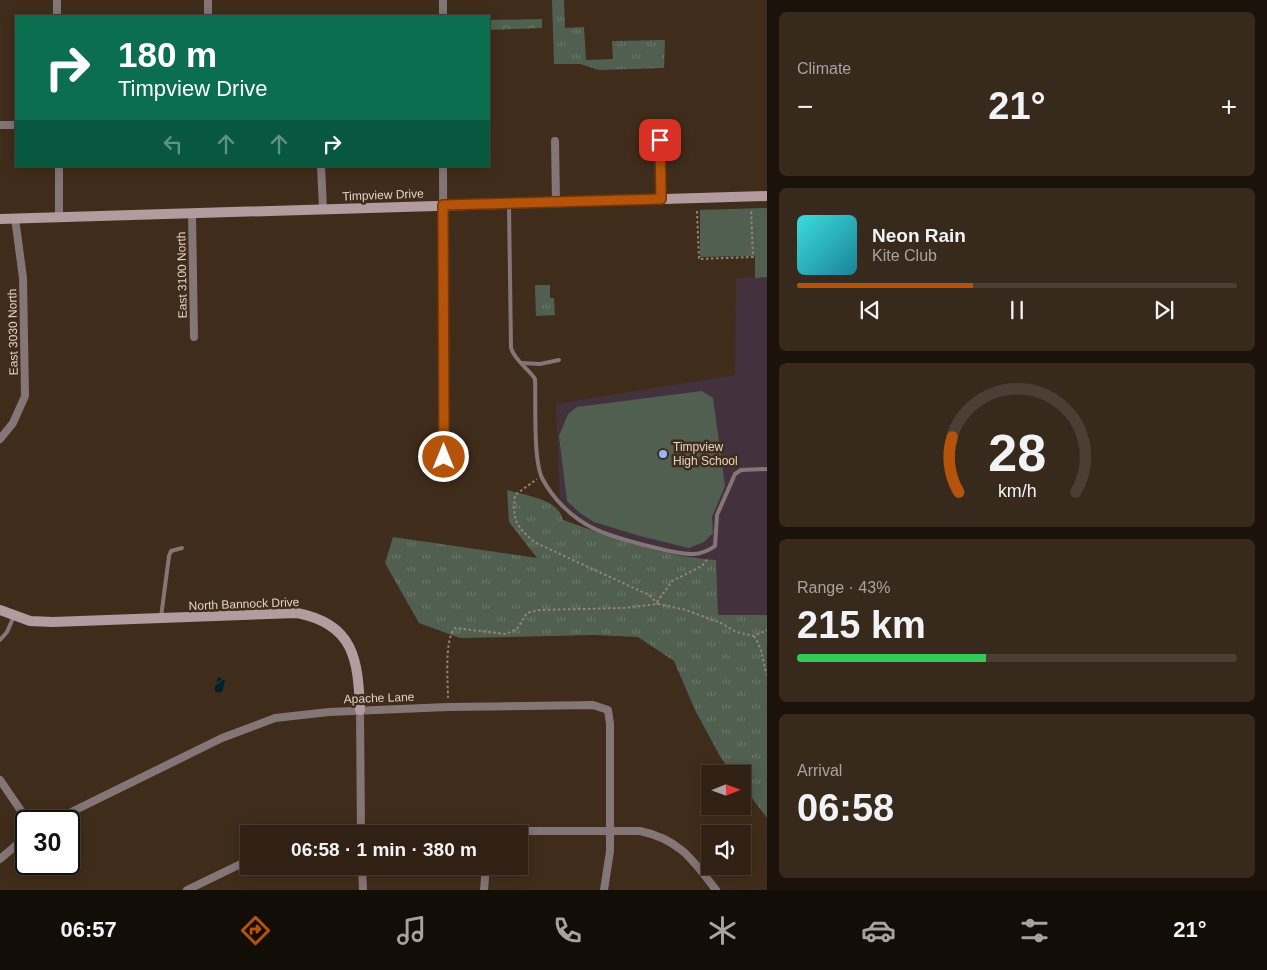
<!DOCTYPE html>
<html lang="en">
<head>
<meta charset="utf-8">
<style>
	:root { --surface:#302114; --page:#38291d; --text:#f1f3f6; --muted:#a8a3a0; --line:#4b3e34; --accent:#b45309 }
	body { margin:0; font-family:Arial,sans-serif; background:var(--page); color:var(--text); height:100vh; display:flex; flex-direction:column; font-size:19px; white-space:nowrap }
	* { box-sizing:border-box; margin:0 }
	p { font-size:16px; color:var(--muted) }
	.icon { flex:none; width:28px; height:28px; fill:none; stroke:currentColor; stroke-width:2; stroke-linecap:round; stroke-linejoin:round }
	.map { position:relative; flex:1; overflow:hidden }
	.details { display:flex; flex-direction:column; gap:12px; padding:12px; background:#1a120b; width:500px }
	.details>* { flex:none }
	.hud { position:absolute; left:15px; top:15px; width:475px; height:152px; border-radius:0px; box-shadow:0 2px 12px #0003,0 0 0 1px var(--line); background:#0b6e4f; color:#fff; overflow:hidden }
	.needle { width:32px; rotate:89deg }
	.controls { position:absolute; left:701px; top:765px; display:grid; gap:10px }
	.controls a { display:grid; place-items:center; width:50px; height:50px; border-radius:0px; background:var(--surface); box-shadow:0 2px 12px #0003,0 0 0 1px var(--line); font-size:25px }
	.speed { position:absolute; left:15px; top:810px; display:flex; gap:10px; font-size:25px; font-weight:700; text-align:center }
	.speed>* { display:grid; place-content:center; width:65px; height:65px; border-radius:50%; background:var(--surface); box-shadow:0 2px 12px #0003,0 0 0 1px var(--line); line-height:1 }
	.speed .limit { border:2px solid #111; border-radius:8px; background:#fff; color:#111 }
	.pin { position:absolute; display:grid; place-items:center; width:42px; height:42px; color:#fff; margin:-21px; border-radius:10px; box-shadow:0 2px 8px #0006 }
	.me { position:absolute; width:55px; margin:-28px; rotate:0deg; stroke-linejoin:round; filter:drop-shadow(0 0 4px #0008) }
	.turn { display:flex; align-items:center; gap:18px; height:105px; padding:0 20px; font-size:22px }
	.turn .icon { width:65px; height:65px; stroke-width:2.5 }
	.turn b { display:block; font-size:35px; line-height:42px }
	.lanes { display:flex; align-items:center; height:48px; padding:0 20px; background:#0003; justify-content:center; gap:25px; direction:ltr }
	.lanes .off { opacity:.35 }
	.big { font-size:38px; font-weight:800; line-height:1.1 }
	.details .tile { flex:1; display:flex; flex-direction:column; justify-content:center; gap:8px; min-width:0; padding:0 18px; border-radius:8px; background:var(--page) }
	.details .dial { align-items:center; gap:0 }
	.dial svg { height:130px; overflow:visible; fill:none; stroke:var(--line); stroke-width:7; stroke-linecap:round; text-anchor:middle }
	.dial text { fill:var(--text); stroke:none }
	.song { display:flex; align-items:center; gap:15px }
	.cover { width:60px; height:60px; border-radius:8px; background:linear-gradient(135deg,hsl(180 70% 55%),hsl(190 70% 35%)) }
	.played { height:5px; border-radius:2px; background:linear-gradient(90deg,var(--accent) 40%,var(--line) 40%) }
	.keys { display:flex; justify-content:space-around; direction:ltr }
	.heat { display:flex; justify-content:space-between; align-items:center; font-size:28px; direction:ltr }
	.charge { height:8px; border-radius:4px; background:linear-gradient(90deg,#34c759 43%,var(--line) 0) }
	.trip { position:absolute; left:240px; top:825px; width:288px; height:50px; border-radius:0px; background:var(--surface); box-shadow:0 2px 12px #0003,0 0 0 1px var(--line); font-weight:800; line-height:50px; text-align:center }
	.tabs { display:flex; height:80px; justify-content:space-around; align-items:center; background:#130d08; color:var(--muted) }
	.tabs .icon { width:35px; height:35px }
	.tabs .current { color:var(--accent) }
	.tabs b { font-size:22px; color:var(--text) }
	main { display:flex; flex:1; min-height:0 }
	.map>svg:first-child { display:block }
</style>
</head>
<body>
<main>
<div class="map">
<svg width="767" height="890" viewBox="0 0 767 890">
	<defs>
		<pattern id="grass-tufts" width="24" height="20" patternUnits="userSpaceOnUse" patternTransform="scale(1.25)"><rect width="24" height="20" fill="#515f51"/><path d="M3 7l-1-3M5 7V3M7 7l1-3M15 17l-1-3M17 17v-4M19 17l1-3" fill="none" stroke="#6a7569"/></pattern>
		<pattern id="forest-crowns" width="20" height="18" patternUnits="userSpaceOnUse" patternTransform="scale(1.25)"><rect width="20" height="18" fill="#4d624c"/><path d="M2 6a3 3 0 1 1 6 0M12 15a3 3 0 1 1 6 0" fill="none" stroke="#667864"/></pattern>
		<pattern id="water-waves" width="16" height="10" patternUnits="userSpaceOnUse" patternTransform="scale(1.25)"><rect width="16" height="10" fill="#002127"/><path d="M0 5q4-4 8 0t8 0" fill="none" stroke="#254045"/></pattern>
	</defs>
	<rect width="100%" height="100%" fill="#402c1a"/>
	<!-- education -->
	<polygon fill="#43323d" points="767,277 767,615 718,615 716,560 694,559 648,548 592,530 560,505 556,404 735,375 736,278"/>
	<!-- grass -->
	<g fill="url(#grass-tufts)">
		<polygon points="552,0 564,0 565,28 584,27 586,60 613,59 612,41 665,40 664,68 599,70 580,64 554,64"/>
		<polygon points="535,285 550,285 550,298 554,298 555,315 536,316"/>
		<path d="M507,490C525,496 558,498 563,520C612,537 663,557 716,560L718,615H767V818L743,786L742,774H733L721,758L695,710L674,661L638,637L594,635L460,638L419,623L385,563L393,537L537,558L509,522Z"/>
	</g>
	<!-- forest -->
	<polygon fill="url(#forest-crowns)" points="542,19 542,28 489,30 489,20"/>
	<!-- pitch -->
	<g fill="#515f51">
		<polygon points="767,208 767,277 755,278 755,256 700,257 700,210"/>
		<polygon points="702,391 713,398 725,486 712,517 713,533 704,542 689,548 640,536 594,522 580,513 567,501 559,436 568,414 577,407"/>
	</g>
	<!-- water -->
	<polygon fill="url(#water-waves)" points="218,677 225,680 222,693 214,691"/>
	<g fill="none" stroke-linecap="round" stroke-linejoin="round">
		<!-- path -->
		<g stroke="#948476" stroke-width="2" stroke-dasharray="2.5 2.5" stroke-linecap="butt">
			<polyline points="697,211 699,259 753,257 751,210"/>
			<polyline points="657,602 672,581 702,566 708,558"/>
			<polyline points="658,604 686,610 721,623 736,632 754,636 767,630"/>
			<path d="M754,636C763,649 762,660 767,675"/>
			<path d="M448,698C448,682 444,639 455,628L506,634L517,629L527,613L539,610L623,608L658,604L649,595L536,543C516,527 512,520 515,495L537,479"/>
		</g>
		<!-- lane -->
		<g stroke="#847577" stroke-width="4">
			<path d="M509,205L511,348C515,361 528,368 535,379C536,402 533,459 542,478C553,499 572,518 593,528C610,537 676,555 694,554C700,554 710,550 715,546L717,515L735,474L741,470L767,469"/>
			<polyline points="522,363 540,364 559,360"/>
			<polyline points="161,617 169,556 171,551 182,548"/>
			<polyline points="0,640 7,632 14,616"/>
		</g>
		<!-- street -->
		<g stroke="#847577" stroke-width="8">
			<polyline points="57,0 57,16"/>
			<polyline points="208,0 208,16"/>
			<polyline points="443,16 443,0"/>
			<polyline points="0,125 16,125"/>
			<polyline points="660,140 661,199"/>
			<polyline points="555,141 556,201"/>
			<polyline points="59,166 59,217"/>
			<polyline points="321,166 323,209"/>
			<polyline points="192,213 194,337"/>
			<polyline points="0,439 13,423 25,396 23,278 15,218"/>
			<polyline points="435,477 444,457 443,166"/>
			<polyline points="360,710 361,834"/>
			<polyline points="0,780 28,821"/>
			<polyline points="53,821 222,738 275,718 329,712 448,707 593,705 608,710 610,724 610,851 604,890"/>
			<path d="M316,834L344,831H640C679,839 693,860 716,890"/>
			<polyline points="0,859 26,837"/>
			<polyline points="362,866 363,890"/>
			<polyline points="187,890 249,860"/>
			<polyline points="484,890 486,866"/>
		</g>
		<!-- secondary -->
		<g stroke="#b39b9f" stroke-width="10">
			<polyline points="0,219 767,196"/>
			<path d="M0,610L30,621L53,622L297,613C354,624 358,659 360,710"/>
		</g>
	</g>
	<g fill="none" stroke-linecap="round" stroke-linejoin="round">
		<!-- route casing -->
		<g stroke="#753606" stroke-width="12">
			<polyline id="route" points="444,457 443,205 661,199 660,140"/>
		</g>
		<!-- route -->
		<use href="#route" stroke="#b45309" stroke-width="9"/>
	</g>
	<!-- markers -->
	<circle fill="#96b6fd" stroke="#402c1a" stroke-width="2" cx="663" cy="454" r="5"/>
	<g text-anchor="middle" stroke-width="5" stroke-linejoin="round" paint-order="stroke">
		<!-- street labels -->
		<g font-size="12" fill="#e0d3c8" stroke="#402c1a">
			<text transform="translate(383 195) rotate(-2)" y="4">Timpview Drive</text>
			<text transform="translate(182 275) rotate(-91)" y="4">East 3100 North</text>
			<text transform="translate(13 332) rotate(-91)" y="4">East 3030 North</text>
			<text transform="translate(244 604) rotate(-2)" y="4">North Bannock Drive</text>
			<text transform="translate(379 698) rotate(-2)" y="4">Apache Lane</text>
		</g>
		<!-- poi labels -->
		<g font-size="12" fill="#e0d3c8" stroke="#402c1a" text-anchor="start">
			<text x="673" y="451">Timpview<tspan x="673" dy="14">High School</tspan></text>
		</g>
	</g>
</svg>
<div class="controls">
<a><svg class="needle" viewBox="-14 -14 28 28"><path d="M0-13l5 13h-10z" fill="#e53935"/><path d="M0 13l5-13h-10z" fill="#a8a3a0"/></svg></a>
<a><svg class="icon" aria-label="sound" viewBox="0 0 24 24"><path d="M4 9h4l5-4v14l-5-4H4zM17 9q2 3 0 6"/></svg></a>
</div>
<div class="speed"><div class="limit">30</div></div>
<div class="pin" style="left:660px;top:140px;background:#d93025"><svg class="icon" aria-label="arrive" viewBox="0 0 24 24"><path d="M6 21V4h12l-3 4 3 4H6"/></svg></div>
<svg class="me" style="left:444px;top:457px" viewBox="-20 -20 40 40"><circle r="17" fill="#b45309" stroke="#fff" stroke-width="3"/><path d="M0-11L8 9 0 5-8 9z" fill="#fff"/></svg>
<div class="trip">06:58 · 1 min · 380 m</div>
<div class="hud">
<div class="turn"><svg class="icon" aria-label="right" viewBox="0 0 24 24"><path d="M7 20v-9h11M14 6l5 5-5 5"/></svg><div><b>180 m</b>Timpview Drive</div></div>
<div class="lanes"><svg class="icon off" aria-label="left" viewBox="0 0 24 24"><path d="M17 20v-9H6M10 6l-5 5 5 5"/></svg><svg class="icon off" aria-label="ahead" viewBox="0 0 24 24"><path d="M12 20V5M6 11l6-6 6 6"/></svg><svg class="icon off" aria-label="ahead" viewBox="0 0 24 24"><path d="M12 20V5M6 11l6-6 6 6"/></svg><svg class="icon" aria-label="right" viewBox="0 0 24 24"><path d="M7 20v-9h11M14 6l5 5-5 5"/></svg></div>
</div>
</div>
<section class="details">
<div class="tile"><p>Climate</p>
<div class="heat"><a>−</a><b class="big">21°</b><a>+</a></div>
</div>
<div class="tile">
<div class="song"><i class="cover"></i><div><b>Neon Rain</b><p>Kite Club</p></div></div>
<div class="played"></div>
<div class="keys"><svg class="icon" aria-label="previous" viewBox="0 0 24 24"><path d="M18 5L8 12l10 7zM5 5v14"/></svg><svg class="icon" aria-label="pause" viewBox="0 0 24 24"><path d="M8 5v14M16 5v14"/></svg><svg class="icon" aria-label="next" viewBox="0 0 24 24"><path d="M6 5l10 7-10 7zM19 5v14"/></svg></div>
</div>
<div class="tile dial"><svg viewBox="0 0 100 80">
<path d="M14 69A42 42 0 1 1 86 69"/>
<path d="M14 69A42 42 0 0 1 10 35" stroke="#b45309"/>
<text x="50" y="56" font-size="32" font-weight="700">28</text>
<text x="50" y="72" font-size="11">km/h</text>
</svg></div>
<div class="tile"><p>Range · 43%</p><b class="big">215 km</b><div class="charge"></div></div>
<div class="tile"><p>Arrival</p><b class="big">06:58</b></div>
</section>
</main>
<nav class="tabs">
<b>06:57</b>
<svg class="icon current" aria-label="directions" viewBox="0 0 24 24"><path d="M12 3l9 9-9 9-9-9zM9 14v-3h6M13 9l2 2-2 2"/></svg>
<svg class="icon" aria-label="music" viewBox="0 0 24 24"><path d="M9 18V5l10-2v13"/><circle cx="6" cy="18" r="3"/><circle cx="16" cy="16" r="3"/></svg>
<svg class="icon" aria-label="phone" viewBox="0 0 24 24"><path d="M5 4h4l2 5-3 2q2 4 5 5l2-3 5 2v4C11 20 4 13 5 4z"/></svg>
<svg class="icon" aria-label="climate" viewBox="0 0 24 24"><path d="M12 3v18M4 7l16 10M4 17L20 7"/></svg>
<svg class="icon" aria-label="car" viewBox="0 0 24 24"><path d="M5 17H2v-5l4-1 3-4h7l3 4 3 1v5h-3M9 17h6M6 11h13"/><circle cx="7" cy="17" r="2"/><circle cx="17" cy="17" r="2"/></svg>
<svg class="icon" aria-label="filters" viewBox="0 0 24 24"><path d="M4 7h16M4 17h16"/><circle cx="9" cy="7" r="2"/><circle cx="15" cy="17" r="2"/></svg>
<b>21°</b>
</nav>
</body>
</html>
